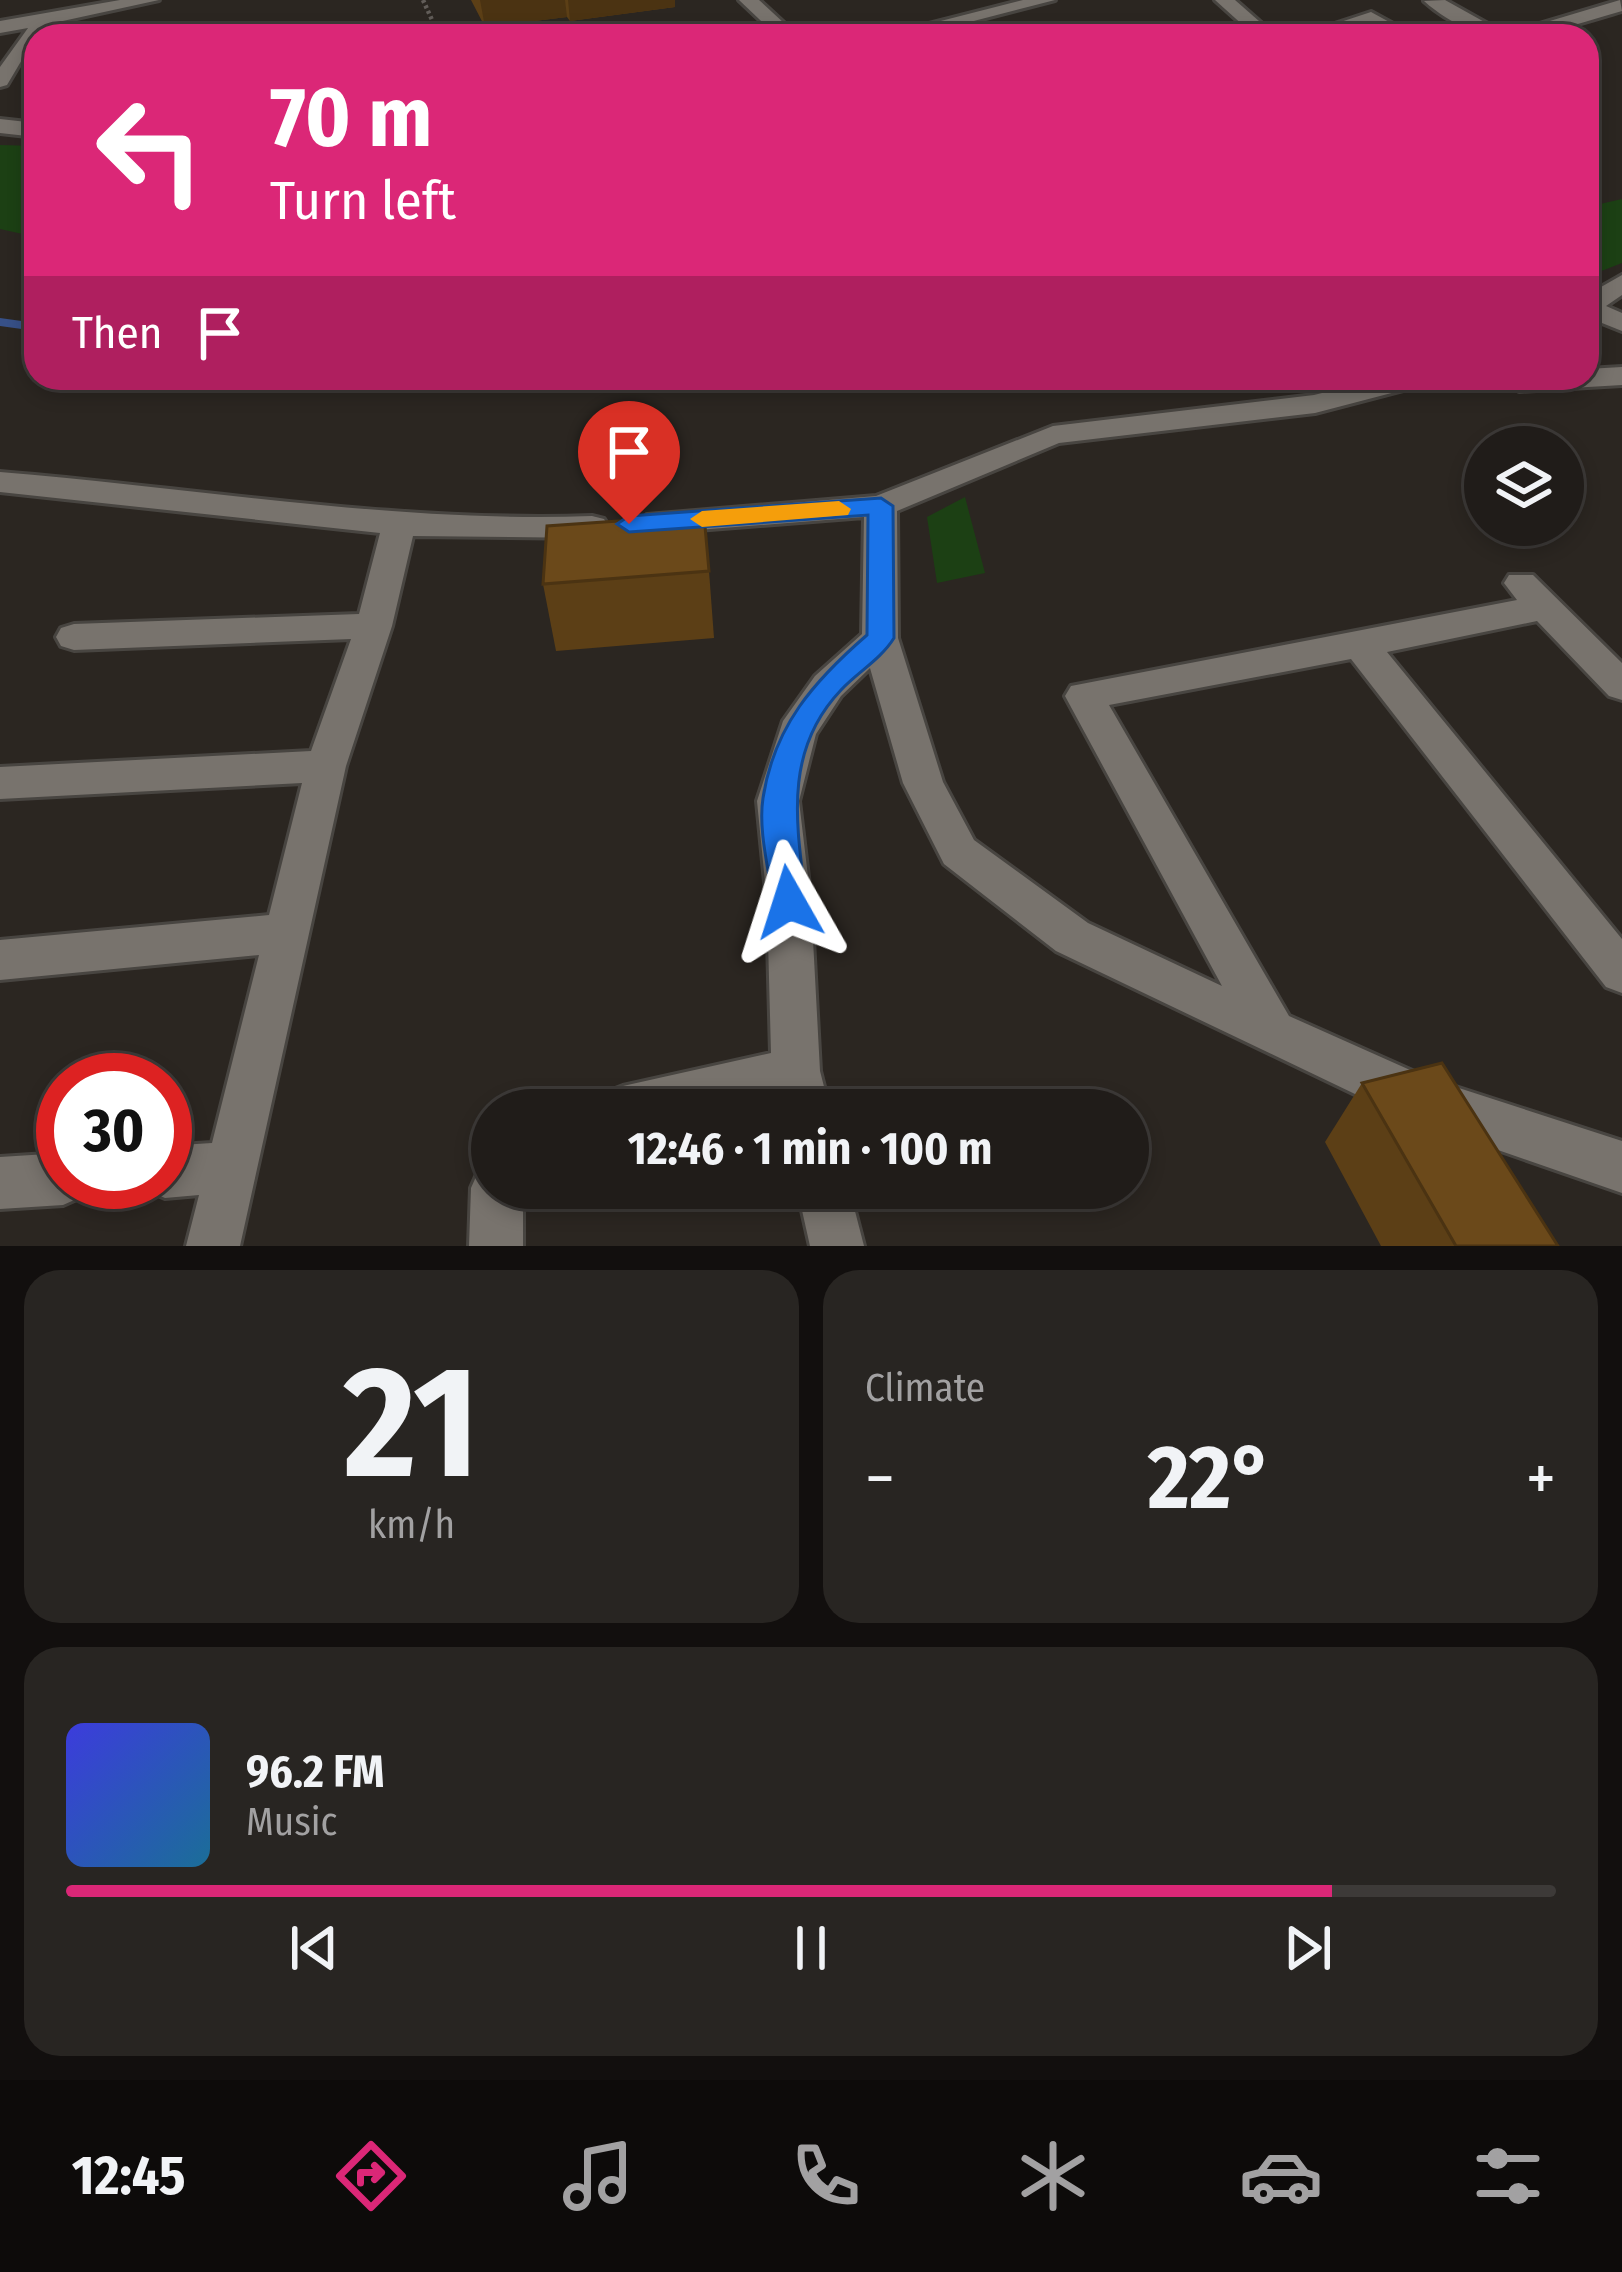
<!DOCTYPE html>
<html lang="en">
<head>
<meta charset="utf-8">
<style>
	:root { --surface:#201c19; --page:#282522; --text:#f1f3f6; --muted:#a2a1a2; --line:#3d3a38; --accent:#db2777 }
	body { margin:0; font-family:"Fira Sans Condensed",sans-serif; background:var(--page); color:var(--text); height:100vh; display:flex; flex-direction:column; font-size:45px; white-space:nowrap }
	* { box-sizing:border-box; margin:0 }
	p { font-size:39px; color:var(--muted) }
	.icon { flex:none; width:66px; height:66px; fill:none; stroke:currentColor; stroke-width:2; stroke-linecap:round; stroke-linejoin:round }
	.map { position:relative; height:1246px; overflow:hidden }
	.panel { display:flex; flex-direction:column; gap:24px; padding:24px; background:#120f0e; flex:1 }
	.panel>* { flex:none }
	.banner { position:absolute; left:24px; top:24px; width:1575px; height:366px; border-radius:36px; box-shadow:0 6px 18px #0003,0 0 0 3px var(--line); background:#db2777; color:#fff; overflow:hidden }
	.controls { position:absolute; left:1464px; top:426px; display:grid; gap:24px }
	.controls a { display:grid; place-items:center; width:120px; height:120px; border-radius:50%; background:var(--surface); box-shadow:0 6px 18px #0003,0 0 0 3px var(--line); font-size:60px }
	.speed { position:absolute; left:36px; top:1053px; display:flex; gap:24px; font-size:60px; font-weight:700; text-align:center }
	.speed>* { display:grid; place-content:center; width:156px; height:156px; border-radius:50%; background:var(--surface); box-shadow:0 6px 18px #0003,0 0 0 3px var(--line); line-height:1 }
	.speed .limit { border:18px solid #d22; background:#fff; color:#111 }
	.pin { position:absolute; display:grid; place-items:center; width:102px; height:102px; color:#fff; margin:-123px -51px; border-radius:50% 50% 50% 0; rotate:-45deg; box-shadow:0 0 12px #0007 }
	.pin .icon { rotate:45deg }
	.me { position:absolute; width:132px; margin:-66px; rotate:354deg; stroke-linejoin:round; filter:drop-shadow(0 0 9px #0008) }
	.turn { display:flex; align-items:center; gap:42px; height:252px; padding:0 48px; font-size:54px }
	.turn .icon { width:156px; height:156px; stroke-width:2.5 }
	.turn b { display:block; font-size:84px; line-height:102px }
	.then { display:flex; align-items:center; height:114px; padding:0 48px; background:#0003; gap:24px; font-size:45px }
	.big { font-size:90px; font-weight:700; line-height:1.1 }
	.panel .tile { flex:1; display:flex; flex-direction:column; justify-content:center; gap:18px; min-width:0; padding:0 42px; border-radius:36px; background:var(--page) }
	.panel .dial { align-items:center; gap:0 }
	.dial b { font-size:156px; line-height:1 }
	.song { display:flex; align-items:center; gap:36px }
	.cover { width:144px; height:144px; border-radius:18px; background:linear-gradient(135deg,hsl(240 70% 55%),hsl(200 70% 35%)) }
	.played { height:12px; border-radius:6px; background:linear-gradient(90deg,var(--accent) 85%,var(--line) 85%) }
	.keys { display:flex; justify-content:space-around; direction:ltr }
	.heat { display:flex; justify-content:space-between; align-items:center; font-size:66px; direction:ltr }
	.panel .tiles { flex:1; display:grid; gap:24px; grid-template-columns:1fr 1fr }
	.tile:last-child { grid-column:span 2 }
	.trip { position:absolute; left:471px; top:1089px; width:678px; height:120px; border-radius:60px; background:var(--surface); box-shadow:0 6px 18px #0003,0 0 0 3px var(--line); font-weight:700; line-height:120px; text-align:center }
	.menu { display:flex; height:192px; justify-content:space-around; align-items:center; background:#0d0b0a; color:var(--muted) }
	.menu .icon { width:84px; height:84px }
	.menu .selected { color:var(--accent) }
	.menu b { font-size:54px; color:var(--text) }
	.map>svg:first-child { display:block }
</style>
</head>
<body>
<div class="map">
<svg width="1622" height="1246" viewBox="0 0 1622 1246">
	<rect width="100%" height="100%" fill="#2b2621"/>
	<!-- green -->
	<g fill="#1c4014">
		<polygon points="0,145 36,146 36,237 0,229"/>
		<polygon points="1622,199 1622,263 1599,272 1587,266 1587,207"/>
		<polygon points="965,497 985,573 937,583 927,517"/>
	</g>
	<g fill="none" stroke-linecap="round" stroke-linejoin="round">
		<!-- stream -->
		<polygon fill="#375087" fill-rule="evenodd" points="0,318 36,323 36,331 0,326"/>
		<!-- minor casing -->
		<g stroke="#484541" stroke-width="6">
			<g id="minor">
				<polygon points="120,0 159,0 49,24 36,36 7,85 0,87 0,67 28,28 0,33 0,21"/>
				<polygon points="739,0 759,0 798,36 777,36"/>
				<polygon points="1023,0 1055,0 916,36 882,36"/>
				<polygon points="1215,0 1235,0 1276,36 1255,36"/>
				<path d="M1445,0L1506,34L1620,0L1622,11C1549,32 1488,58 1424,1Z"/>
				<polygon points="1371,12 1415,36 1391,36 1369,24 1329,36 1298,36"/>
				<polygon points="0,119 36,123 36,137 0,133"/>
				<polygon points="1622,275 1622,295 1606,306 1622,313 1622,331 1587,317 1587,295"/>
				<polygon points="1622,367 1622,385 1519,391 1496,378 1587,378 1587,369"/>
				<polygon points="1382,378 1430,378 1426,384 1315,413 1059,443 897,511 898,638 943,782 974,840 1088,923 1222,986 1065,696 1071,686 1517,600 1504,583 1509,575 1533,575 1622,663 1622,700 1609,696 1537,621 1387,652 1622,939 1622,993 1606,987 1351,659 1109,705 1289,1016 1428,1078 1622,1141 1622,1193 1403,1117 1056,951 944,864 903,783 870,668 841,696 816,734 799,801 811,902 820,1071 830,1110 780,1110 777,1098 727,1110 598,1110 605,1093 623,1086 771,1053 767,902 757,801 783,721 815,676 862,634 864,517 659,533 647,529 642,522 647,515 876,496 1053,426 1314,395"/>
				<path d="M0,472C198,488 393,523 592,516L604,519L609,527L604,535L592,538L413,536L392,626L346,766L240,1246H186L199,1195L165,1198L147,1190L143,1182H165V1146L212,1143L259,955L0,980V940L269,915L302,783L0,799V767L311,751L351,639L74,650L61,646L56,637L61,628L74,624L359,614L380,533L0,492Z"/>
				<polygon points="63,1153 63,1182 88,1182 81,1197 63,1205 0,1209 0,1157"/>
				<polygon points="492,1164 492,1188 523,1188 523,1246 469,1246 471,1188 479,1170"/>
				<polygon points="797,1188 849,1188 864,1246 810,1246"/>
			</g>
		</g>
		<!-- path -->
		<polyline stroke="#625d59" stroke-width="4.5" stroke-dasharray="3 3" stroke-linecap="butt" points="423,0 437,31"/>
		<!-- minor -->
		<use href="#minor" fill="#78736d" fill-rule="evenodd"/>
	</g>
	<!-- wall -->
	<g fill="#5c3f16">
		<polygon points="471,0 675,0 675,7 570,21 567,17 485,27"/>
		<polygon points="709,571 714,638 556,651 543,584"/>
		<polygon points="1362,1083 1558,1246 1381,1246 1325,1142"/>
	</g>
	<!-- shaded-wall -->
	<g fill="#4b3312">
		<polygon points="480,0 565,0 567,17 485,27"/>
		<polygon points="568,0 675,0 675,7 570,21"/>
	</g>
	<!-- building -->
	<g fill="#6b491a" stroke="#4b3312" stroke-width="3">
		<polygon points="704,515 709,571 543,584 547,526"/>
		<polygon points="1442,1063 1558,1246 1456,1246 1362,1083"/>
	</g>
	<!-- route -->
	<path fill="#1a73e8" stroke="#114b97" stroke-width="3" d="M881,498L893,506L894,638C881,659 858,672 841,690C782,752 797,826 806,902L801,912L789,916L777,912L773,902C769,870 758,830 763,798C774,726 814,681 867,635L868,515L629,532L617,524L629,516Z"/>
	<!-- slow -->
	<polygon fill="#f59e0b" points="839,501 851,509 848,515 702,527 690,519 702,511"/>
</svg>
<div class="controls">
<a><svg class="icon" aria-label="layers" viewBox="0 0 24 24"><path d="M12 4l9 5-9 5-9-5zM3 14l9 5 9-5"/></svg></a>
</div>
<div class="speed"><div class="limit">30</div></div>
<div class="pin" style="left:629px;top:524px;background:#d93025"><svg class="icon" aria-label="arrive" viewBox="0 0 24 24"><path d="M6 21V4h12l-3 4 3 4H6"/></svg></div>
<svg class="me" style="left:789px;top:902px" viewBox="-20 -20 40 40"><path d="M0-17L14 15 0 8-14 15z" fill="#1a73e8" stroke="#fff" stroke-width="4"/></svg>
<div class="trip">12:46 · 1 min · 100 m</div>
<div class="banner">
<div class="turn"><svg class="icon" aria-label="left" viewBox="0 0 24 24"><path d="M17 20v-9H6M10 6l-5 5 5 5"/></svg><div><b>70 m</b>Turn left</div></div>
<div class="then">Then<svg class="icon" aria-label="arrive" viewBox="0 0 24 24"><path d="M6 21V4h12l-3 4 3 4H6"/></svg></div>
</div>
</div>
<section class="panel">
<div class="tiles">
<div class="tile dial"><b>21</b><p>km/h</p></div>
<div class="tile"><p>Climate</p>
<div class="heat"><a>−</a><b class="big">22°</b><a>+</a></div>
</div>
<div class="tile">
<div class="song"><i class="cover"></i><div><b>96.2 FM</b><p>Music</p></div></div>
<div class="played"></div>
<div class="keys"><svg class="icon" aria-label="previous" viewBox="0 0 24 24"><path d="M18 5L8 12l10 7zM5 5v14"/></svg><svg class="icon" aria-label="pause" viewBox="0 0 24 24"><path d="M8 5v14M16 5v14"/></svg><svg class="icon" aria-label="next" viewBox="0 0 24 24"><path d="M6 5l10 7-10 7zM19 5v14"/></svg></div>
</div>
</div>
</section>
<nav class="menu">
<b>12:45</b>
<svg class="icon selected" aria-label="directions" viewBox="0 0 24 24"><path d="M12 3l9 9-9 9-9-9zM9 14v-3h6M13 9l2 2-2 2"/></svg>
<svg class="icon" aria-label="music" viewBox="0 0 24 24"><path d="M9 18V5l10-2v13"/><circle cx="6" cy="18" r="3"/><circle cx="16" cy="16" r="3"/></svg>
<svg class="icon" aria-label="phone" viewBox="0 0 24 24"><path d="M5 4h4l2 5-3 2q2 4 5 5l2-3 5 2v4C11 20 4 13 5 4z"/></svg>
<svg class="icon" aria-label="climate" viewBox="0 0 24 24"><path d="M12 3v18M4 7l16 10M4 17L20 7"/></svg>
<svg class="icon" aria-label="car" viewBox="0 0 24 24"><path d="M5 17H2v-5l4-1 3-4h7l3 4 3 1v5h-3M9 17h6M6 11h13"/><circle cx="7" cy="17" r="2"/><circle cx="17" cy="17" r="2"/></svg>
<svg class="icon" aria-label="filters" viewBox="0 0 24 24"><path d="M4 7h16M4 17h16"/><circle cx="9" cy="7" r="2"/><circle cx="15" cy="17" r="2"/></svg>
</nav>
</body>
</html>
